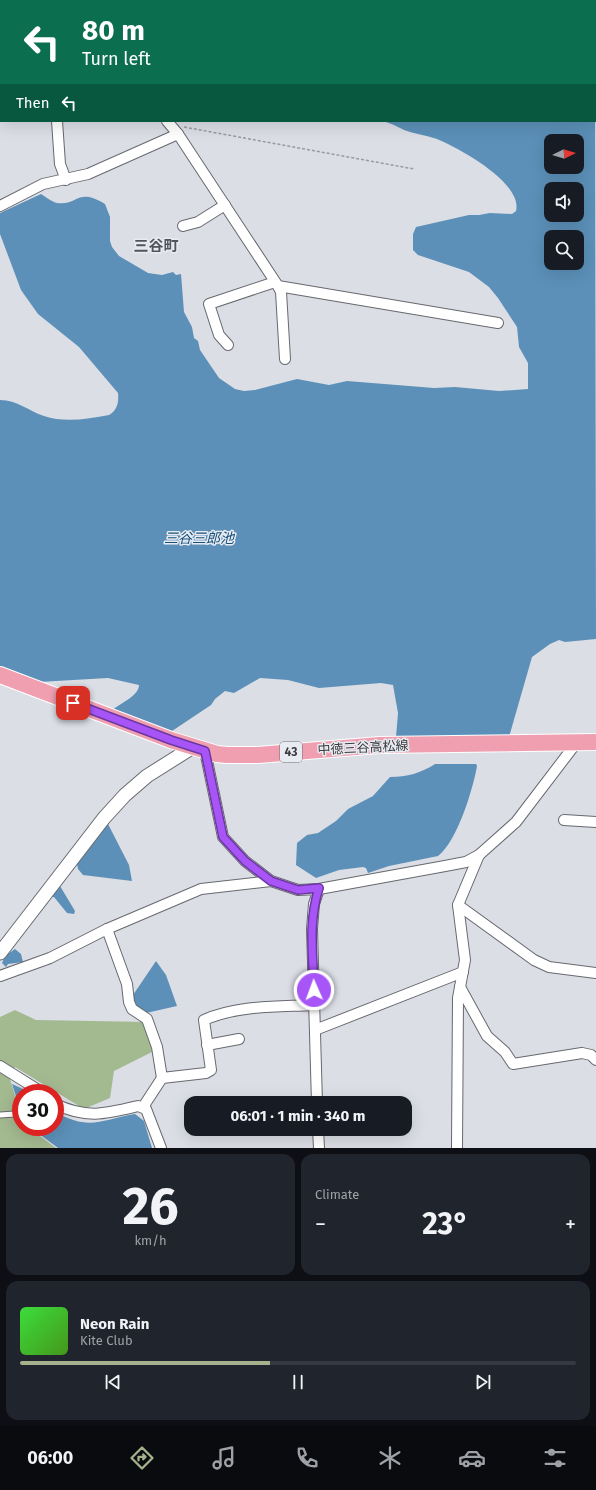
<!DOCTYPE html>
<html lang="en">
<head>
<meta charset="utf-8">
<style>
	:root { --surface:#171b24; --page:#20242c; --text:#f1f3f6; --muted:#9ea1a6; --line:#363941; --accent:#a5b18d }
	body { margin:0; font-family:"Fira Sans","Noto Sans JP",sans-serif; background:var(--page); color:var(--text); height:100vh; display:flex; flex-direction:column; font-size:15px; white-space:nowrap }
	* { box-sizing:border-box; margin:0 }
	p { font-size:13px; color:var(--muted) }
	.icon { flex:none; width:22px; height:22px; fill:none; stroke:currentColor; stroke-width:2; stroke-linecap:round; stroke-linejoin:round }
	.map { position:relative; height:1148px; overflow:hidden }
	.details { display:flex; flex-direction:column; gap:6px; padding:6px; background:#0d0f14; flex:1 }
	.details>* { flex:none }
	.guide { position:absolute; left:0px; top:0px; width:596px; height:122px; box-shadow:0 4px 16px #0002; background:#0b6e4f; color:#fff; overflow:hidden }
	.needle { width:26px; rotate:85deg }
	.tools { position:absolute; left:544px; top:134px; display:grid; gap:8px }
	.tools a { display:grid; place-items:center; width:40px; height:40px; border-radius:8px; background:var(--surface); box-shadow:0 4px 16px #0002; font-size:20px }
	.speed { position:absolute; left:12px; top:1084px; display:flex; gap:8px; font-size:20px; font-weight:700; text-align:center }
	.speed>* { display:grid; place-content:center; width:52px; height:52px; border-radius:50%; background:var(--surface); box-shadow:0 4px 16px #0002; line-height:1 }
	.speed .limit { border:6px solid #d22; background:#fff; color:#111 }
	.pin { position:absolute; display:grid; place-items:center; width:34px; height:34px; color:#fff; margin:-17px; border-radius:8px; box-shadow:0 2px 6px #0006 }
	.me { position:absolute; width:44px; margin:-22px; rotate:358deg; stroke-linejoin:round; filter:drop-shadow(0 0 3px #0008) }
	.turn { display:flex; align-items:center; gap:14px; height:84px; padding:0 16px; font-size:18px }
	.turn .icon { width:52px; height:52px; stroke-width:2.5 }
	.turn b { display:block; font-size:28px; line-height:34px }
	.then { display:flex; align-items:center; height:38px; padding:0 16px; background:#0003; gap:8px; font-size:15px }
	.big { font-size:30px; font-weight:700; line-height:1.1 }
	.details .widget { flex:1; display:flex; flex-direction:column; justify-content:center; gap:6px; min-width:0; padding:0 14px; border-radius:12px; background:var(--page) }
	.details .dial { align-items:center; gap:0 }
	.dial b { font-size:52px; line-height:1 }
	.song { display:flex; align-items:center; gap:12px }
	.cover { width:48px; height:48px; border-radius:6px; background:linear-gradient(135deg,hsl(120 70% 55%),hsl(100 70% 35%)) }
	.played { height:4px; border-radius:2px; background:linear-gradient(90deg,var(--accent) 45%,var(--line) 45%) }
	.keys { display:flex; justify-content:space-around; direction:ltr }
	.heat { display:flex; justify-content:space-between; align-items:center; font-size:22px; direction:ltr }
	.details .tiles { flex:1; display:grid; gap:6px; grid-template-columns:1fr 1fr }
	.widget:last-child { grid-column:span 2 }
	.trip { position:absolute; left:184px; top:1096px; width:228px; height:40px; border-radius:12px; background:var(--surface); box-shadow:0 4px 16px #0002; font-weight:700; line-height:40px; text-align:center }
	.tab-bar { display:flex; height:64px; justify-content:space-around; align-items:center; background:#090b0e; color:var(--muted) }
	.tab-bar .icon { width:28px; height:28px }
	.tab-bar .current { color:var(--accent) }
	.tab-bar b { font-size:18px; color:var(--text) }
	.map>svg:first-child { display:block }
</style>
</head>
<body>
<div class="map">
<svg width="596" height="1148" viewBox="0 0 596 1148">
	<rect width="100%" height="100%" fill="#dbdee5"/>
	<!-- green -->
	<polygon fill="#a3b990" points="15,1010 36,1020 147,1022 152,1052 114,1071 110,1098 84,1109 15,1067 10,1079 21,1115 21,1127 28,1127 56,1148 0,1148 0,1017"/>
	<!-- water -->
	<g fill="#5c90b8" fill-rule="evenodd">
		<polygon points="132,0 432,0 434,1 133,1"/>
		<path d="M595,85L596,639L565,642L559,640L550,644L532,657L509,737L421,736L398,740L396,737L398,713L393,685L381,683L319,688L288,680L260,678L234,693L225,691L215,699L211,705L169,733L111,711C119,704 139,696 139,685L108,678L39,682L0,666V400C17,400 29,411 44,416C64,423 88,419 109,415C117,410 119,403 118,393L79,347L38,314L21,290L0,234V213L41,194C46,197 52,202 57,203C79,206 76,187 105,204L110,217V241L112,247L119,256L148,273L162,275L173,272L176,275L181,274L184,312L192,327L194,338L198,341L200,350L219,378L235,389L244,391L255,390L297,379L329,385L347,381L434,388L455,387L499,391L528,389V363L519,347L517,327L498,298L489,287L469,272L418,255L413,250V234L416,227L469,215H479L490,213L512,214L516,211C523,183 459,148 437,139C426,135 414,134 404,130C396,126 391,123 382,121H595ZM551,141H577V167H551ZM551,189H577V215H551ZM551,237H577V263H551Z"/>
		<path d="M435,764H476L477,766C473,789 457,842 438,856L389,866L368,873L366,868L363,867L339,870L316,878L296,865L297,843L307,835L318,833L336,821L348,809L373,796L390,777C407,777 421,773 435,764Z"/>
		<polygon points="108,824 129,865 132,881 83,875 78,869 77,864 101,827"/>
		<polygon points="57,886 60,886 75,911 74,914 67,913 54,897 50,897"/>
		<polygon points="15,949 21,954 23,962 8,964 6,967 2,963 5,956"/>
		<polygon points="156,961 166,975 177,1006 146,1013 136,1008 131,998"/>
		<polygon points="12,1084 32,1093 21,1093 21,1112"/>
		<path d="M55,1112C90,1131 100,1120 135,1114L144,1121L152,1148H58L30,1127H55Z"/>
	</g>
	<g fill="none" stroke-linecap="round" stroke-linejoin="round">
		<!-- service casing -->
		<g stroke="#67696f" stroke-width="7">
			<polyline id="service" points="0,1115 15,1114"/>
		</g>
		<!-- minor casing -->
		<g stroke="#67696f" stroke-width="12">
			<g id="minor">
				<polyline points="36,0 37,1"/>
				<polyline points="60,0 60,1"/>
				<polyline points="483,0 485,1"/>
				<polyline points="595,52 596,52"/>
				<polyline points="0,112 1,112"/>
				<polyline points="57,121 60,164 66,180"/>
				<polyline points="178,134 278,286 498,323"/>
				<polyline points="0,206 43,184 88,174 178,134 167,121"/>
				<polyline points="183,226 198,222 225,205"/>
				<polyline points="278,286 281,292 285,359"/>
				<polyline points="228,345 219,335 209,304 275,282"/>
				<polyline points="205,751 223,837 245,861 271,881 298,890 319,889 445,866 466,862 479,855 516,822 577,742"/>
				<polyline points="564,820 596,822"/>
				<polyline points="458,905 534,960 549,967 596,973"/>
				<polyline points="107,929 127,984 129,1002 132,1009 147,1019 157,1047 162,1078"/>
				<polyline points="0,976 50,958 107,929 201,889 271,881"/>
				<polyline points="460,987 487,1036 505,1052 513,1064 582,1053 591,1055 596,1060"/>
				<polyline points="315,1030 463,972"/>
				<polyline points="207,1045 239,1039"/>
				<polyline points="0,1066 43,1093"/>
				<polyline points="317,1103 312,929 314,904 319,889"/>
				<path d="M55,1104C87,1119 105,1114 138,1106L146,1109L161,1148"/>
				<path d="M143,1107L162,1078L206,1073L211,1070L204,1020C238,1005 277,1007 314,1005"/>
				<polyline points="318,1129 319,1148"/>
				<polyline points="457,1148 458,998 465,960 458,905 479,855"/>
			</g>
		</g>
		<!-- tertiary casing -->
		<g stroke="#67696f" stroke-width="15">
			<polyline id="tertiary" points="0,953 104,818 125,795 147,776 193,747"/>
		</g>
		<!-- primary casing -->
		<g stroke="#fff" stroke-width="18">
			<polyline id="primary" points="0,675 171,740 217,754 227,755 258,755 380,745 596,742"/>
		</g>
		<!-- path -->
		<polyline stroke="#979a9f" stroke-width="1.5" stroke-dasharray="3 2" stroke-linecap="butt" points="184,127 414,169"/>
		<!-- service -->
		<use href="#service" stroke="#fff" stroke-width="5"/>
		<!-- minor -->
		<use href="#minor" stroke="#fff" stroke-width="10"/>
		<!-- tertiary -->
		<use href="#tertiary" stroke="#fff" stroke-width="13"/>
		<!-- primary -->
		<use href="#primary" stroke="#ef9fb0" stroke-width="16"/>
	</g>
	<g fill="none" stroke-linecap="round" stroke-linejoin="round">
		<!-- route casing -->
		<g stroke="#6d37a1" stroke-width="10">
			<path id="route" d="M73,703L171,740L205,751L223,837L245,861L271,881L298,890L319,888C308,921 313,956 314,990"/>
		</g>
		<!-- route -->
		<use href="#route" stroke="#a855f7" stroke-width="7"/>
	</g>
	<g text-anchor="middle" stroke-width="3" stroke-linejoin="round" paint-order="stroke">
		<!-- shield labels -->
		<rect fill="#e8ebf2" stroke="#6e7074" stroke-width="1" x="280" y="742" width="22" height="20" rx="3"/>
		<g font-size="12" font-weight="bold" fill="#3a3c3e">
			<text x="291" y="756">43</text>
		</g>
		<!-- street labels -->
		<g font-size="13" fill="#3a3c3e" stroke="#e8ebf2">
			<text transform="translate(363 747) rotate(-3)" y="5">中徳三谷高松線</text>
		</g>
		<!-- water labels -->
		<g font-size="14" font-style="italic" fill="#155079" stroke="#e8ebf2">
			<text x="199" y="543">三谷三郎池</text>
		</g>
		<!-- quarter labels -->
		<g font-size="15" font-weight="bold" fill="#52555a" stroke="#e8ebf2">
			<text x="156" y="251">三谷町</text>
		</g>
	</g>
</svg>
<div class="tools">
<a><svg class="needle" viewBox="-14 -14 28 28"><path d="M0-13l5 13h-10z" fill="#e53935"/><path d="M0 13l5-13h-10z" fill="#9ea1a6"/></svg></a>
<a><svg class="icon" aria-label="sound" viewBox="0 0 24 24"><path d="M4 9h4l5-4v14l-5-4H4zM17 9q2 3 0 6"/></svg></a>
<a><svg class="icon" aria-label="search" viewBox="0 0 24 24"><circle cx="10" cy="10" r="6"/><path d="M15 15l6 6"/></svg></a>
</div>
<div class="speed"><div class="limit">30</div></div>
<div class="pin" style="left:73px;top:703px;background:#d93025"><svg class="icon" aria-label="arrive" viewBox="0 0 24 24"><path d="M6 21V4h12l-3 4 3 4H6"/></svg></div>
<svg class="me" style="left:314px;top:990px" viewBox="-20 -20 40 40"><circle r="17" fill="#a855f7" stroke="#fff" stroke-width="3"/><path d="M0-11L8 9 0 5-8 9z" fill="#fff"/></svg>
<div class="trip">06:01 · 1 min · 340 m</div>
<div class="guide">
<div class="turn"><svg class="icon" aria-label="left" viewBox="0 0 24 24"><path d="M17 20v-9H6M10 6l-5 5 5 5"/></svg><div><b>80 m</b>Turn left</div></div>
<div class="then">Then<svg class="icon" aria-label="left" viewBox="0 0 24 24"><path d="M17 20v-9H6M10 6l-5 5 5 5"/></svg></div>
</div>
</div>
<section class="details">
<div class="tiles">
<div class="widget dial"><b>26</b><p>km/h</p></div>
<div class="widget"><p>Climate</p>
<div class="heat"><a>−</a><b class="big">23°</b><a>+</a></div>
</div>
<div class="widget">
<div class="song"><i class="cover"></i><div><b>Neon Rain</b><p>Kite Club</p></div></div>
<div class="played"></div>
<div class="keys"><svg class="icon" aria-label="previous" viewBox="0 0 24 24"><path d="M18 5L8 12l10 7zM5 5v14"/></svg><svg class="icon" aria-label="pause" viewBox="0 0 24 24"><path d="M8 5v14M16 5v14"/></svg><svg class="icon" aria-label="next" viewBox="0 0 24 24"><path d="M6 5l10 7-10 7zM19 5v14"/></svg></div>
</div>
</div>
</section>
<nav class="tab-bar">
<b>06:00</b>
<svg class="icon current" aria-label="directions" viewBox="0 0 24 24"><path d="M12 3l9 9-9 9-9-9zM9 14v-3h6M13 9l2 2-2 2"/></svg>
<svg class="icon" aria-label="music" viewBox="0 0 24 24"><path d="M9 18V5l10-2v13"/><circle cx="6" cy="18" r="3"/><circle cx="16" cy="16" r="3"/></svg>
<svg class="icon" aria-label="phone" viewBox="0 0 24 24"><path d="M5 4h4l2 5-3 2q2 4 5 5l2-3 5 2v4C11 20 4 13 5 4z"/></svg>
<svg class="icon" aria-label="climate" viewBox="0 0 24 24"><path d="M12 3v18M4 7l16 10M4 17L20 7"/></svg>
<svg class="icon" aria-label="car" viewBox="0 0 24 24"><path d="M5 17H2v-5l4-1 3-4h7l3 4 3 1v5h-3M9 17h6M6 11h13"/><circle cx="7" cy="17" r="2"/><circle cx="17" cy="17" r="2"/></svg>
<svg class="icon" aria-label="filters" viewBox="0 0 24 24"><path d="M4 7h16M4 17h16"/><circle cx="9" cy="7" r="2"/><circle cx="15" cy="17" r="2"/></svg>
</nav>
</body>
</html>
